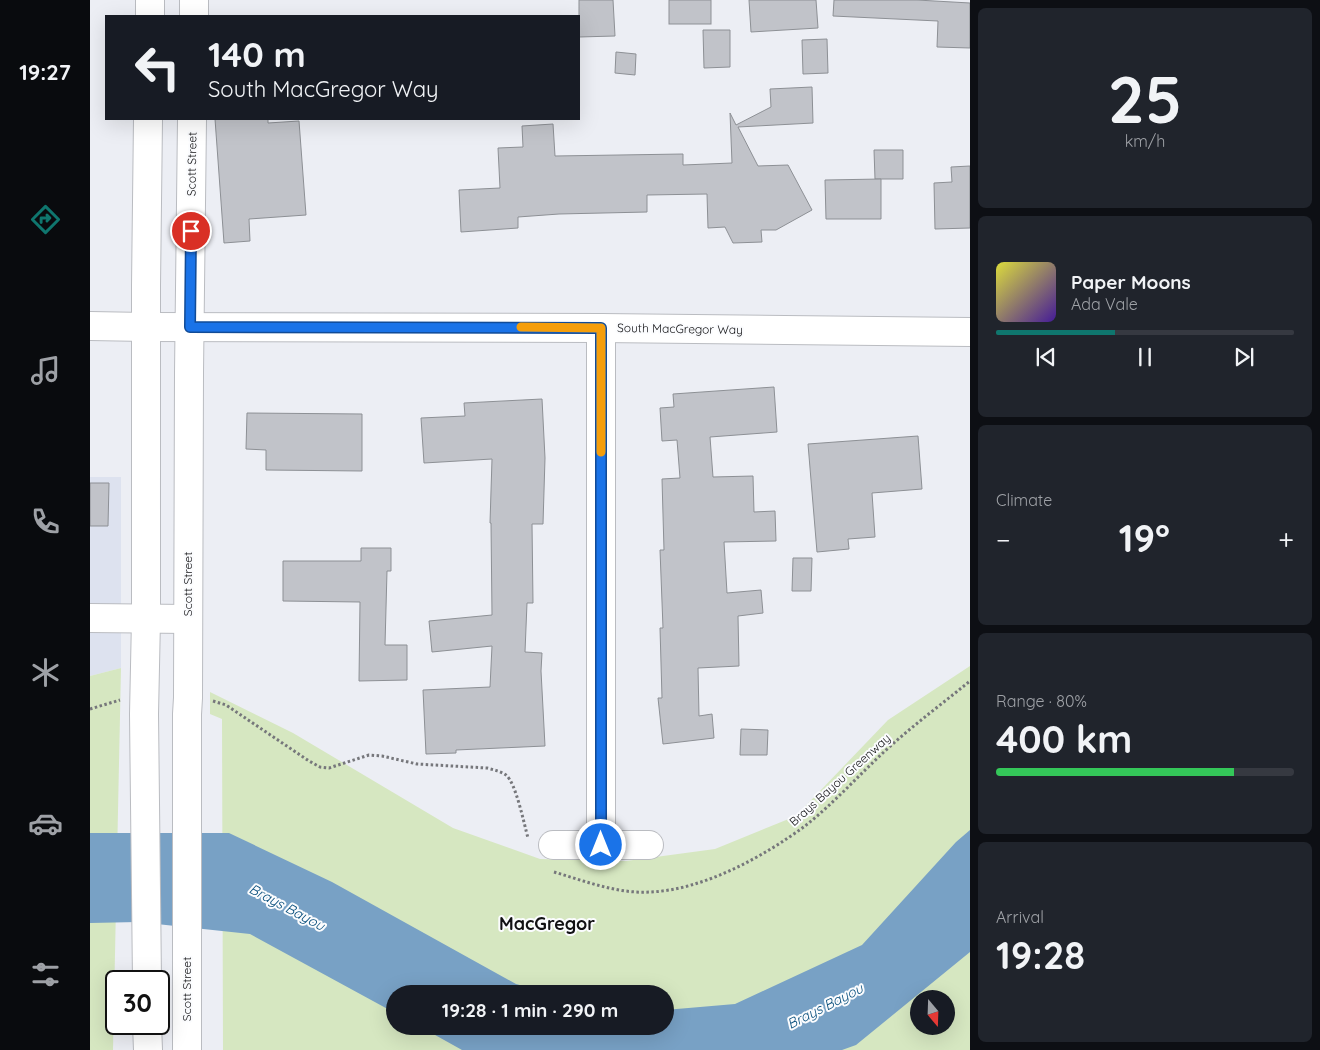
<!DOCTYPE html>
<html lang="en">
<head>
<meta charset="utf-8">
<style>
	:root { --surface:#171b24; --page:#20242c; --text:#f1f3f6; --muted:#9ea1a6; --line:#363941; --accent:#0f766e }
	body { margin:0; font-family:Quicksand,sans-serif; background:var(--page); color:var(--text); height:100vh; display:flex; flex-direction:column; font-size:19px; white-space:nowrap }
	* { box-sizing:border-box; margin:0 }
	p { font-size:16px; color:var(--muted) }
	.icon { flex:none; width:28px; height:28px; fill:none; stroke:currentColor; stroke-width:2; stroke-linecap:round; stroke-linejoin:round }
	.map { position:relative; flex:1; overflow:hidden }
	.details { display:flex; flex-direction:column; gap:8px; padding:8px; background:#0d0f14; width:350px }
	.details>* { flex:none }
	.banner { position:absolute; left:15px; top:15px; width:475px; height:105px; border-radius:0px; box-shadow:0 5px 20px #0002; background:#171b24; color:var(--text); overflow:hidden }
	.needle { width:32px; rotate:161deg }
	.fabs { position:absolute; left:820px; top:990px; display:grid; gap:10px }
	.fabs a { display:grid; place-items:center; width:45px; height:45px; border-radius:50%; background:var(--surface); box-shadow:0 5px 20px #0002; font-size:25px }
	.speed { position:absolute; left:15px; top:970px; display:flex; gap:10px; font-size:25px; font-weight:700; text-align:center }
	.speed>* { display:grid; place-content:center; width:65px; height:65px; border-radius:50%; background:var(--surface); box-shadow:0 5px 20px #0002; line-height:1 }
	.speed .limit { border:2px solid #111; border-radius:8px; background:#fff; color:#111 }
	.pin { position:absolute; display:grid; place-items:center; width:42px; height:42px; color:#fff; margin:-21px; border:2px solid #fff; border-radius:50%; box-shadow:0 1px 5px #0007 }
	.me { position:absolute; width:55px; margin:-28px; rotate:0deg; stroke-linejoin:round; filter:drop-shadow(0 0 4px #0008) }
	.turn { display:flex; align-items:center; gap:18px; height:105px; padding:0 20px; font-size:22px }
	.turn .icon { width:65px; height:65px; stroke-width:2.5 }
	.turn b { display:block; font-size:35px; line-height:42px }
	.big { font-size:38px; font-weight:700; line-height:1.1 }
	.details .tile { flex:1; display:flex; flex-direction:column; justify-content:center; gap:8px; min-width:0; padding:0 18px; border-radius:8px; background:var(--page) }
	.details .dial { align-items:center; gap:0 }
	.dial b { font-size:65px; line-height:1 }
	.song { display:flex; align-items:center; gap:15px }
	.cover { width:60px; height:60px; border-radius:8px; background:linear-gradient(135deg,hsl(60 70% 55%),hsl(260 70% 35%)) }
	.played { height:5px; border-radius:2px; background:linear-gradient(90deg,var(--accent) 40%,var(--line) 40%) }
	.keys { display:flex; justify-content:space-around; direction:ltr }
	.heat { display:flex; justify-content:space-between; align-items:center; font-size:28px; direction:ltr }
	.charge { height:8px; border-radius:4px; background:linear-gradient(90deg,#34c759 80%,var(--line) 0) }
	.trip { position:absolute; left:296px; top:985px; width:288px; height:50px; border-radius:25px; background:var(--surface); box-shadow:0 5px 20px #0002; font-weight:700; line-height:50px; text-align:center }
	main { display:flex; flex:1; min-height:0 }
	.dock { display:flex; flex-direction:column; width:90px; justify-content:space-around; align-items:center; background:#090b0e; color:var(--muted) }
	.dock .icon { width:35px; height:35px }
	.dock .current { color:var(--accent) }
	.dock b { font-size:22px; color:var(--text) }
	.map>svg:first-child { display:block }
</style>
</head>
<body>
<main>
<nav class="dock">
<b>19:27</b>
<svg class="icon current" aria-label="directions" viewBox="0 0 24 24"><path d="M12 3l9 9-9 9-9-9zM9 14v-3h6M13 9l2 2-2 2"/></svg>
<svg class="icon" aria-label="music" viewBox="0 0 24 24"><path d="M9 18V5l10-2v13"/><circle cx="6" cy="18" r="3"/><circle cx="16" cy="16" r="3"/></svg>
<svg class="icon" aria-label="phone" viewBox="0 0 24 24"><path d="M5 4h4l2 5-3 2q2 4 5 5l2-3 5 2v4C11 20 4 13 5 4z"/></svg>
<svg class="icon" aria-label="climate" viewBox="0 0 24 24"><path d="M12 3v18M4 7l16 10M4 17L20 7"/></svg>
<svg class="icon" aria-label="car" viewBox="0 0 24 24"><path d="M5 17H2v-5l4-1 3-4h7l3 4 3 1v5h-3M9 17h6M6 11h13"/><circle cx="7" cy="17" r="2"/><circle cx="17" cy="17" r="2"/></svg>
<svg class="icon" aria-label="filters" viewBox="0 0 24 24"><path d="M4 7h16M4 17h16"/><circle cx="9" cy="7" r="2"/><circle cx="15" cy="17" r="2"/></svg>
</nav>
<div class="map">
<svg width="880" height="1050" viewBox="0 0 880 1050">
	<rect width="100%" height="100%" fill="#eceef4"/>
	<!-- built -->
	<polygon fill="#dde2ef" points="0,477 31,477 31,668 0,676"/>
	<!-- green -->
	<g fill="#d6e7c1" fill-rule="evenodd">
		<path d="M880,666V1050H133L132,719L120,714V692L203,733L363,828L450,859L536,861L625,849L706,816L798,720ZM305,994H575V1026H305ZM829,999H856V1026H829Z"/>
		<polygon points="31,668 23,1050 0,1050 0,676"/>
	</g>
	<!-- water -->
	<g fill="#78a1c5">
		<polygon points="880,830 880,952 766,1045 752,1050 372,1050 329,1026 575,1026 575,1010 645,1004 772,945 866,842"/>
		<polygon points="0,833 139,833 242,882 426,984 463,994 305,994 305,1013 160,934 48,922 0,923"/>
	</g>
	<!-- building -->
	<g fill="#c1c3c9" stroke="#8d9095">
		<polygon points="489,0 523,0 525,36 489,37"/>
		<rect x="579" y="0" width="42" height="24"/>
		<polygon points="659,0 726,0 728,28 661,32"/>
		<polygon points="744,0 827,0 880,3 880,48 847,47 848,21 743,16"/>
		<polygon points="613,30 640,30 640,67 614,68"/>
		<polygon points="737,39 738,73 713,74 712,40"/>
		<polygon points="526,52 546,54 545,75 525,73"/>
		<polygon points="722,87 723,123 648,127 668,166 698,165 722,210 686,230 671,230 672,242 643,243 635,227 618,228 617,194 557,195 557,212 469,214 428,217 428,228 371,232 369,190 410,188 408,148 433,147 432,126 463,124 465,156 593,154 593,165 642,163 640,113 646,125 681,107 680,89"/>
		<polygon points="125,119 178,119 178,123 209,121 216,215 159,219 160,241 134,243"/>
		<polygon points="784,150 813,150 813,179 785,179"/>
		<polygon points="880,166 880,228 845,229 844,183 862,182 861,167"/>
		<polygon points="791,179 791,219 736,219 735,180"/>
		<polygon points="684,387 687,432 620,437 623,477 663,476 664,512 685,511 686,541 634,542 637,593 671,590 673,613 648,616 649,666 608,668 609,716 622,714 624,738 573,744 568,698 572,698 570,628 573,628 570,550 574,550 572,479 590,478 587,440 572,441 570,408 584,407 583,394"/>
		<polygon points="452,399 455,458 453,524 442,524 443,603 437,603 435,652 452,653 451,671 455,746 366,750 366,753 336,754 333,690 400,687 402,646 342,652 339,621 402,615 401,523 400,523 402,459 334,463 331,418 375,416 374,403"/>
		<polygon points="157,413 272,414 272,471 176,470 176,450 156,449"/>
		<polygon points="828,436 832,489 782,493 785,537 758,539 759,549 727,552 718,444"/>
		<polygon points="0,483 19,483 18,526 0,526"/>
		<polygon points="271,548 301,548 301,571 297,571 295,645 317,645 317,680 269,681 270,602 193,601 193,561 271,561"/>
		<polygon points="703,558 722,558 721,591 702,591"/>
		<polygon points="651,729 678,730 677,755 650,755"/>
	</g>
	<g fill="none" stroke-linecap="round" stroke-linejoin="round">
		<!-- minor casing -->
		<g stroke="#babcc1" stroke-width="30">
			<g id="minor">
				<polyline points="0,326 56,327"/>
				<polyline points="0,618 98,619"/>
				<polyline points="463,845 559,845"/>
				<polyline points="511,845 511,328"/>
			</g>
		</g>
		<!-- major casing -->
		<g stroke="#babcc1" stroke-width="30">
			<g id="major">
				<polyline points="60,16 60,0"/>
				<polyline points="104,16 104,0"/>
				<polyline points="56,327 511,328 880,332"/>
				<polyline points="57,981 54,714 56,619 56,286 58,119"/>
				<polyline points="57,1024 58,1050"/>
				<polyline points="97,1050 97,714 98,698 99,373 102,119"/>
			</g>
		</g>
		<!-- path -->
		<g stroke="#76777b" stroke-width="3" stroke-dasharray="2.5 2.5" stroke-linecap="butt">
			<path d="M123,701L136,705L219,761L230,767L239,768L279,755L292,756L327,764L397,768C404,770 410,771 416,775C426,783 434,824 438,838"/>
			<polyline points="0,709 30,700"/>
			<path d="M464,872C495,881 527,894 560,892C613,890 673,857 715,826C743,804 768,776 795,751C822,726 852,704 880,681"/>
		</g>
		<!-- minor -->
		<use href="#minor" stroke="#fff" stroke-width="28"/>
		<!-- major -->
		<use href="#major" stroke="#fff" stroke-width="28"/>
	</g>
	<g fill="none" stroke-linecap="round" stroke-linejoin="round">
		<!-- route casing -->
		<g stroke="#114b97" stroke-width="12">
			<polyline id="route" points="101,231 100,327 511,328 511,845"/>
		</g>
		<!-- route -->
		<use href="#route" stroke="#1a73e8" stroke-width="9"/>
		<!-- slow -->
		<polyline stroke="#f59e0b" stroke-width="9" points="431,327 511,328 511,452"/>
	</g>
	<g text-anchor="middle" stroke-width="4" stroke-linejoin="round" paint-order="stroke">
		<!-- street labels -->
		<g font-size="12" fill="#111113" stroke="#fbfcfe">
			<text transform="translate(102 164) rotate(-89)" y="4">Scott Street</text>
			<text transform="translate(590 329) rotate(1)" y="4">South MacGregor Way</text>
			<text transform="translate(98 584) rotate(-90)" y="4">Scott Street</text>
			<text transform="translate(750 780) rotate(-42)" y="4">Brays Bayou Greenway</text>
			<text transform="translate(97 989) rotate(-90)" y="4">Scott Street</text>
		</g>
		<!-- water labels -->
		<g font-size="14" font-style="italic" fill="#0a507e" stroke="#fbfcfe">
			<text transform="translate(197 907) rotate(28)" y="5">Brays Bayou</text>
			<text transform="translate(735 1006) rotate(-27)" y="5">Brays Bayou</text>
		</g>
		<!-- district labels -->
		<g font-size="18" font-weight="bold" fill="#111113" stroke="#fbfcfe">
			<text x="457" y="930">MacGregor</text>
		</g>
	</g>
</svg>
<div class="fabs">
<a><svg class="needle" viewBox="-14 -14 28 28"><path d="M0-13l5 13h-10z" fill="#e53935"/><path d="M0 13l5-13h-10z" fill="#9ea1a6"/></svg></a>
</div>
<div class="speed"><div class="limit">30</div></div>
<div class="pin" style="left:101px;top:231px;background:#d93025"><svg class="icon" aria-label="arrive" viewBox="0 0 24 24"><path d="M6 21V4h12l-3 4 3 4H6"/></svg></div>
<svg class="me" style="left:511px;top:845px" viewBox="-20 -20 40 40"><circle r="17" fill="#1a73e8" stroke="#fff" stroke-width="3"/><path d="M0-11L8 9 0 5-8 9z" fill="#fff"/></svg>
<div class="trip">19:28 · 1 min · 290 m</div>
<div class="banner">
<div class="turn"><svg class="icon" aria-label="left" viewBox="0 0 24 24"><path d="M17 20v-9H6M10 6l-5 5 5 5"/></svg><div><b>140 m</b>South MacGregor Way</div></div>
</div>
</div>
<section class="details">
<div class="tile dial"><b>25</b><p>km/h</p></div>
<div class="tile">
<div class="song"><i class="cover"></i><div><b>Paper Moons</b><p>Ada Vale</p></div></div>
<div class="played"></div>
<div class="keys"><svg class="icon" aria-label="previous" viewBox="0 0 24 24"><path d="M18 5L8 12l10 7zM5 5v14"/></svg><svg class="icon" aria-label="pause" viewBox="0 0 24 24"><path d="M8 5v14M16 5v14"/></svg><svg class="icon" aria-label="next" viewBox="0 0 24 24"><path d="M6 5l10 7-10 7zM19 5v14"/></svg></div>
</div>
<div class="tile"><p>Climate</p>
<div class="heat"><a>−</a><b class="big">19°</b><a>+</a></div>
</div>
<div class="tile"><p>Range · 80%</p><b class="big">400 km</b><div class="charge"></div></div>
<div class="tile"><p>Arrival</p><b class="big">19:28</b></div>
</section>
</main>
</body>
</html>
